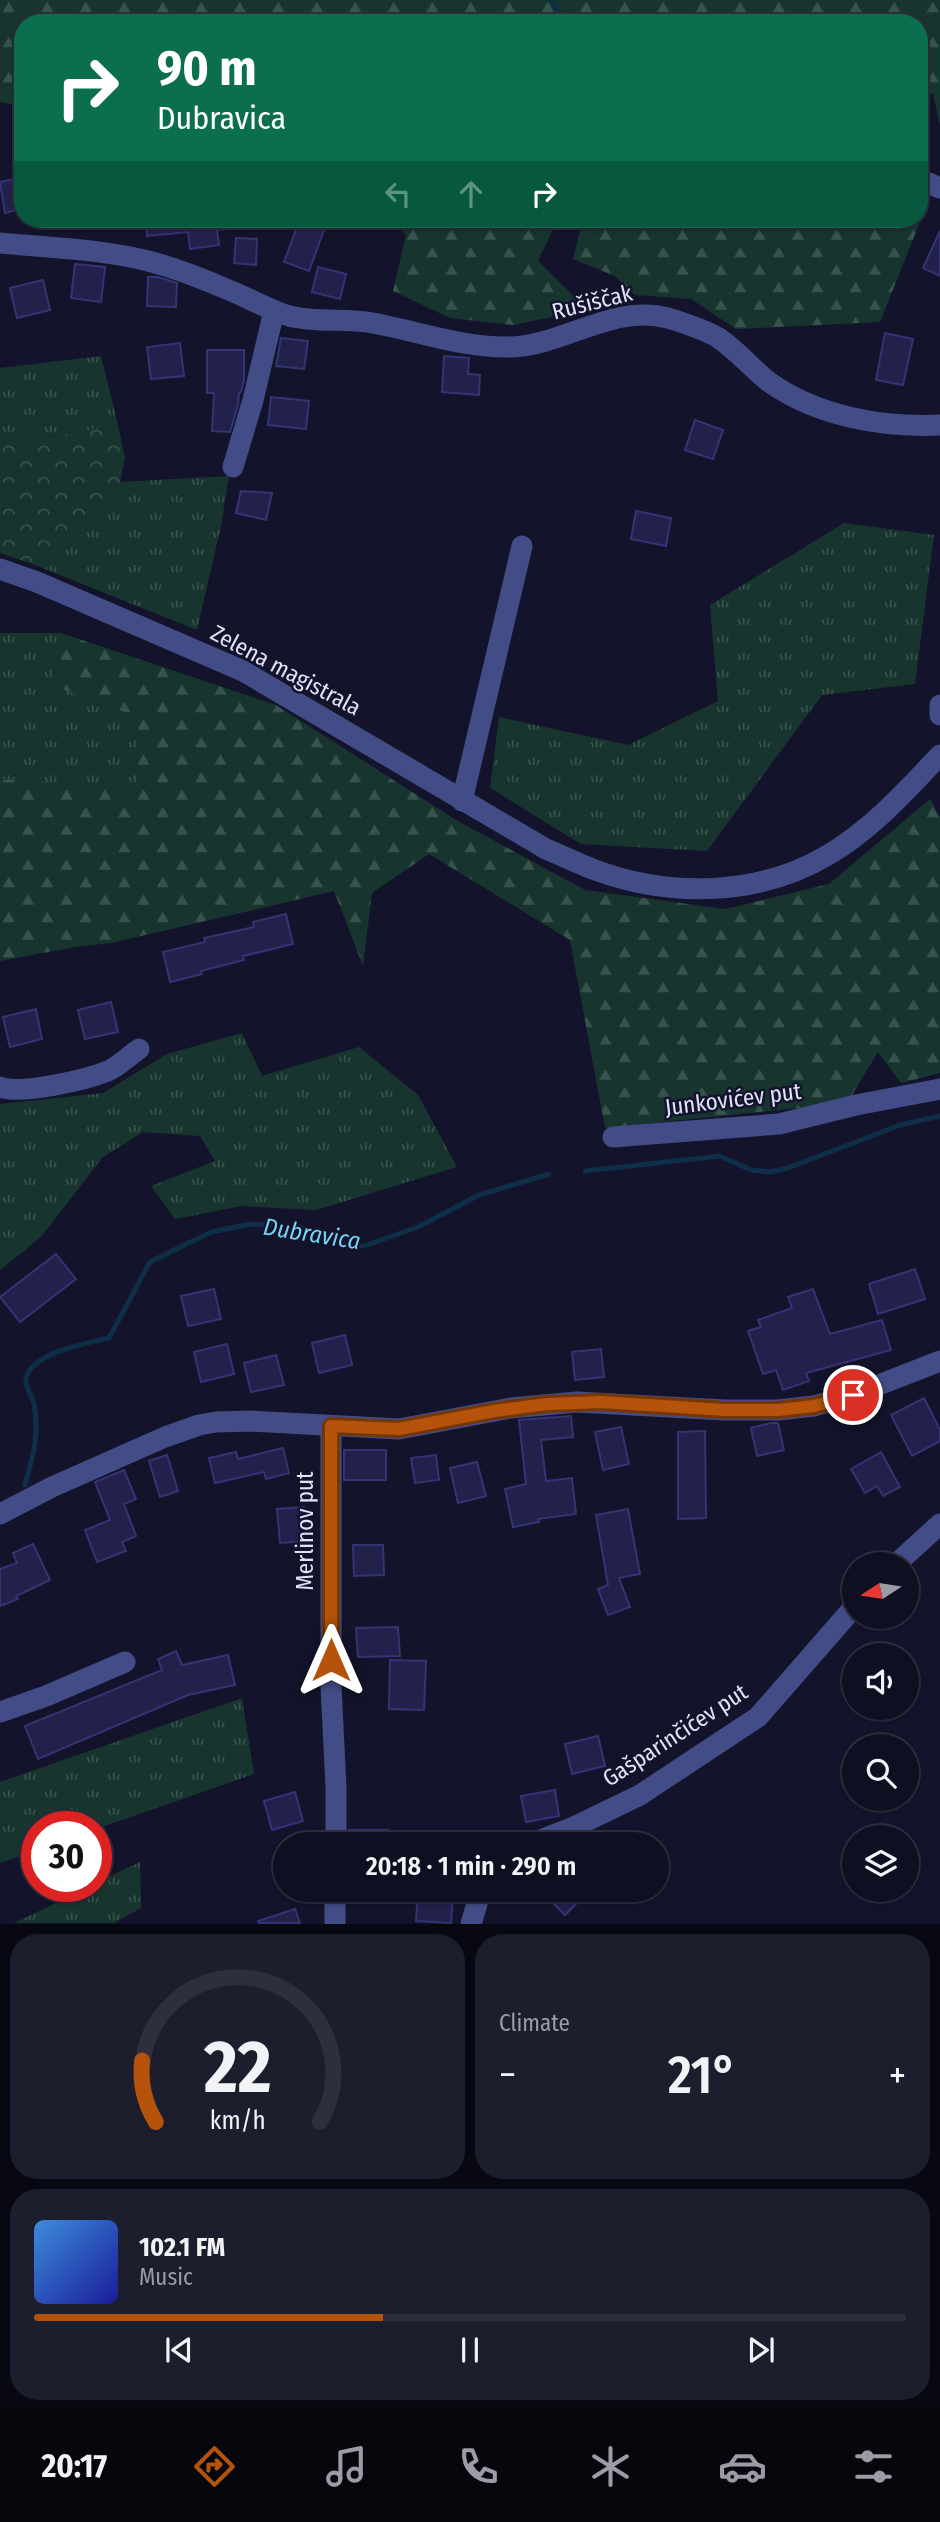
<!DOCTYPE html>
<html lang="en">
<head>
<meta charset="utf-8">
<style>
	:root { --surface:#0e0f20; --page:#1c1d2d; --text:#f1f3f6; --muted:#9b9ca5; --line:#2e2f3e; --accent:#b45309 }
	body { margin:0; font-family:"Fira Sans Condensed",sans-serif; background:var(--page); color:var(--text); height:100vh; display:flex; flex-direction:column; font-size:26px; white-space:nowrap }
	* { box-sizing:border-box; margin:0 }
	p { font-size:23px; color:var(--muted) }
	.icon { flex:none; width:38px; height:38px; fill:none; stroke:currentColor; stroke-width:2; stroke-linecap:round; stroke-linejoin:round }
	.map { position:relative; height:1924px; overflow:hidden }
	.details { display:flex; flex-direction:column; gap:10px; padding:10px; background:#080812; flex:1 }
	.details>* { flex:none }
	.banner { position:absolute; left:14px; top:14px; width:914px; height:214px; border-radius:28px; box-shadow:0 2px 5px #0004,0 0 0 2px var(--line); background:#0b6e4f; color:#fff; overflow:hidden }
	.needle { width:46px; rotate:258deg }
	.controls { position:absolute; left:842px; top:1552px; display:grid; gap:14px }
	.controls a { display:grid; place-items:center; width:77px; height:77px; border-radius:50%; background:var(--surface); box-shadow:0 2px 5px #0004,0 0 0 2px var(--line); font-size:35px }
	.speed { position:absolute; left:21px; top:1811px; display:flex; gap:14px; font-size:35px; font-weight:700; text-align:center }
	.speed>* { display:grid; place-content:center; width:91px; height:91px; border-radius:50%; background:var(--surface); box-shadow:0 2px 5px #0004,0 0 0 2px var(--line); line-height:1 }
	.speed .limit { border:10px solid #d22; background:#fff; color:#111 }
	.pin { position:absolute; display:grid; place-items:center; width:60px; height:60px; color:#fff; margin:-30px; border:4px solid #fff; border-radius:50%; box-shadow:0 2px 7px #0007 }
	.me { position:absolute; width:77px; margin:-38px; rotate:0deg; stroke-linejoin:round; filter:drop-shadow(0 0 5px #0008) }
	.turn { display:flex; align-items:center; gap:24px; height:147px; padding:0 28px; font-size:32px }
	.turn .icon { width:91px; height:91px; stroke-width:2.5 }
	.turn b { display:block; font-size:49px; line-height:60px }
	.lanes { display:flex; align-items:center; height:66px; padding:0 28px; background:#0003; justify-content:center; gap:35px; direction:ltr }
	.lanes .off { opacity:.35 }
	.big { font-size:52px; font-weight:600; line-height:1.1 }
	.details .tile { flex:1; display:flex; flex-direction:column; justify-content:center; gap:10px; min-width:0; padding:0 24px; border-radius:28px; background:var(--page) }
	.details .dial { align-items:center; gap:0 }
	.dial svg { height:182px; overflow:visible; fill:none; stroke:var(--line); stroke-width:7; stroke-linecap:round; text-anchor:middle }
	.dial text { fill:var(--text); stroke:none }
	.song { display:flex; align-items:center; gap:21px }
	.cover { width:84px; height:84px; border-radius:10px; background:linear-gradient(135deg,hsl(210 70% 55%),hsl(240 70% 35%)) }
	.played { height:7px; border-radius:4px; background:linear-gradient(90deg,var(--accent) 40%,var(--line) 40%) }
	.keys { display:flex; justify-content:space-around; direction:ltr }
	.heat { display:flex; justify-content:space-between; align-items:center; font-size:38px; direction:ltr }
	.details .tiles { flex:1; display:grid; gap:10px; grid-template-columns:1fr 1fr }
	.tile:last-child { grid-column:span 2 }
	.trip { position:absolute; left:273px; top:1832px; width:396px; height:70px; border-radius:35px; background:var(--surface); box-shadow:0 2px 5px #0004,0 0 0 2px var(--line); font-weight:600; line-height:70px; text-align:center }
	.tabs { display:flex; height:112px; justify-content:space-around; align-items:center; background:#06060d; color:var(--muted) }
	.tabs .icon { width:49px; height:49px }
	.tabs .on { color:var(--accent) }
	.tabs b { font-size:32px; color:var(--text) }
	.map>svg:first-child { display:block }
</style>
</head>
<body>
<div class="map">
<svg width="940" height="1924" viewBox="0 0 940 1924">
	<defs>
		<pattern id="grass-tufts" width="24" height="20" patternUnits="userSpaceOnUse" patternTransform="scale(1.75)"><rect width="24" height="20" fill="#17352e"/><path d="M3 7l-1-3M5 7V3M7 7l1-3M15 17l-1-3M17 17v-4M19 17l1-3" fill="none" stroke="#38524d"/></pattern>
		<pattern id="forest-firs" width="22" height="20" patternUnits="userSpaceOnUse" patternTransform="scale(1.75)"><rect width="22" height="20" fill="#17352e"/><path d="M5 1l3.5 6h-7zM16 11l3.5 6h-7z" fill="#38524d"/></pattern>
		<pattern id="park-crowns" width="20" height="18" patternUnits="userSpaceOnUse" patternTransform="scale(1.75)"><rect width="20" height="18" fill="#17352e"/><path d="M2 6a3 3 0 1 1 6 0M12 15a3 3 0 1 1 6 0" fill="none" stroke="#38524d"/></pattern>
	</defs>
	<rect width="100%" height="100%" fill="#13142b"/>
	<!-- grass -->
	<g fill="url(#grass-tufts)">
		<polygon points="101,356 118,425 61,435 0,442 0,368"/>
		<polygon points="229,476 221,526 197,630 35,565 120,482"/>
		<polygon points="844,523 934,535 915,684 822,695 707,851 581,844 490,788 499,717 628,745 718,701 710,605"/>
		<polygon points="0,633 61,633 53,685 138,717 138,789 0,779"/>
		<polygon points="242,1033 262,1076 359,1047 418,1095 457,1167 316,1210 242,1206 175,1219 151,1186 215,1161 200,1136 143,1132 102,1158 41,1237 0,1270 0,1104 103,1093 167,1054"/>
		<polygon points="242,1698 254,1774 96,1829 96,1827 37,1827 37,1850 0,1863 0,1782"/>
		<polygon points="140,1862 141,1908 114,1923 14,1923 90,1887 96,1886 96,1883"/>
	</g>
	<!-- forest -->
	<g fill="url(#forest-firs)">
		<polygon points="0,0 940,0 940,125 933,94 919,92 919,23 361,23 336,13 333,23 23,23 23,106 0,102"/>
		<polygon points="919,202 926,207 880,322 736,329 691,299 635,295 615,276 573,259 582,223 578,219 919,219"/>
		<polygon points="394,219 558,219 538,261 581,303 561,315 513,325 450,318 393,291 406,235"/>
		<polygon points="61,633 276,705 456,820 585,890 725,909 829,884 930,799 940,817 940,1073 901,1083 878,1052 847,1103 605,1128 570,940 429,854 372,893 363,966 334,891 111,943 75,947 0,961 0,779 138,788 138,717 52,685"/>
	</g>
	<!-- park -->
	<polygon fill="url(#park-crowns)" points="118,425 125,458 120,482 35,565 0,553 0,442 61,435"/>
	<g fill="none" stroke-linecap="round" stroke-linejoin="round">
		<!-- stream -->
		<g stroke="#0f2f48" stroke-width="5">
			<polyline points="550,0 567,23"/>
			<polyline points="585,1171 720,1156 751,1170 770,1172 788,1168 900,1125 940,1116"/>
			<path d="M25,1485C30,1466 36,1447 36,1427C36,1418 35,1408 33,1400C30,1393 25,1387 26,1379C30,1353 87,1343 109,1338L150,1262L211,1232L251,1224L301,1227L341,1244L364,1246L418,1227L479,1195L549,1174"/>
		</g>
	</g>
	<!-- building -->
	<g fill="#21214b" stroke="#343475" stroke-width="2">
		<polygon points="23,177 23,208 5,213 0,182"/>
		<polygon points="146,219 225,219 226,229 217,230 219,245 190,249 188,232 147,236"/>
		<polygon points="300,219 328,219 309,271 284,262"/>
		<polygon points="940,231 940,276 923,268"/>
		<polygon points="236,238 257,239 256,265 234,263"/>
		<polygon points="75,264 105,267 101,302 71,298"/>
		<polygon points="318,267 346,274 340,299 312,292"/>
		<polygon points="148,277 158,277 177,283 176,307 147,306"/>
		<polygon points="43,280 50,310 17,318 10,288"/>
		<polygon points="885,333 913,339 903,385 876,380"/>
		<polygon points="281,338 308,341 304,369 276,366"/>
		<polygon points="180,343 184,376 151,379 147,347"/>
		<polygon points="207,350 244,350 244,380 241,392 239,393 238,405 230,432 212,431 214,393 207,393"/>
		<polygon points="444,356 469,358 468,374 480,375 479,395 442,392"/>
		<polygon points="271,397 309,401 306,429 268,425"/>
		<polygon points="695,420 723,430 713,459 685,450"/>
		<polygon points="241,491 272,493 266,520 236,513"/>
		<polygon points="636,511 671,518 666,546 631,539"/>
		<polygon points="286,914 293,944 243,956 244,960 201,971 202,974 170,982 163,952 205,942 204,938 254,927 253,922"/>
		<polygon points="111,1002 118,1032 85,1039 78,1010"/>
		<polygon points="36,1009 42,1039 10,1047 3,1017"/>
		<polygon points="56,1254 76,1279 20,1322 0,1297"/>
		<polygon points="915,1269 925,1299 878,1314 869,1284"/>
		<polygon points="214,1289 221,1319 188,1326 181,1296"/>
		<polygon points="813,1289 830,1334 882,1320 891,1350 806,1373 809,1381 783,1390 776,1370 763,1374 748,1331 761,1327 758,1320 792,1308 788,1297"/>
		<polygon points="345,1335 352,1365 319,1373 312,1343"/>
		<polygon points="227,1344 234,1374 201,1382 194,1352"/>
		<polygon points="601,1349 604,1377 575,1380 572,1352"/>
		<polygon points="276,1355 284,1385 251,1392 244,1363"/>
		<polygon points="924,1398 940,1430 940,1441 912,1456 891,1415"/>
		<polygon points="571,1416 573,1437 541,1440 546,1481 572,1478 576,1514 538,1519 539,1522 513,1527 505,1489 526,1484 519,1420"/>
		<polygon points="771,1423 778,1423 784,1450 757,1456 751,1428"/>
		<polygon points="621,1427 629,1464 603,1470 595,1432"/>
		<polygon points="705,1431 706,1518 678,1519 678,1432"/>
		<polygon points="283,1448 289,1473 266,1479 264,1472 215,1483 209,1458 236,1452 238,1459"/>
		<rect x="344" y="1450" width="42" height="30"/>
		<polygon points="881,1452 900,1487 883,1496 877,1486 865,1493 851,1469"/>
		<polygon points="167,1455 178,1491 160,1497 149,1461"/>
		<polygon points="436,1455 439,1480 415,1483 411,1458"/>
		<polygon points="477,1462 486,1496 458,1503 450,1468"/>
		<polygon points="124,1470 136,1499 124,1504 136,1536 122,1542 126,1551 97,1562 85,1530 110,1520 95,1482"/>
		<polygon points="304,1507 307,1541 280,1543 277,1509"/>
		<polygon points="628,1509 640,1574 619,1578 630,1607 608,1615 598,1589 608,1585 596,1515"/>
		<polygon points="33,1544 50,1580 16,1596 18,1599 0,1606 0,1569 17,1563 13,1553"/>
		<polygon points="353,1545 383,1545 384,1575 354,1576"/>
		<polygon points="398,1627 400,1656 358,1657 356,1628"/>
		<polygon points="176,1651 182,1665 228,1655 235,1685 188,1695 38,1759 25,1726 162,1670 158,1659"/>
		<polygon points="390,1660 426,1661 424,1710 389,1709"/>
		<polygon points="598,1736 605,1766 572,1774 565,1744"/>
		<polygon points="555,1790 559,1816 526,1822 521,1796"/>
		<polygon points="295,1792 303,1821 272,1830 264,1801"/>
		<rect x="349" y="1830" width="39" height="14"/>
		<polygon points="540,1890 590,1890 565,1915"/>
		<polygon points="418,1891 453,1893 451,1923 416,1921"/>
		<polygon points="295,1909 300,1923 259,1923 258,1921"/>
	</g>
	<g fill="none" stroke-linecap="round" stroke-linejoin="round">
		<!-- minor -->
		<g stroke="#424d87" stroke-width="21">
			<polyline points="919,179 940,188"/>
			<path d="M0,243C50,248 103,249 152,262C178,269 206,280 231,291C251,299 269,310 289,316C317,323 346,318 373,323C416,331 465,348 508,347C562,347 613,303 668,318C684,323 703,329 717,337C736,349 751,368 769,382C817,416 882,428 940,425"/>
			<polyline points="233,467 253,400 274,311"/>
			<path d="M0,569L37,582L243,671L546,849C563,856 579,864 595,870C671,898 759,896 828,855C872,829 906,791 940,755"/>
			<polyline points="940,705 940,715"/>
			<polyline points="462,801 522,546"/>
			<path d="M0,1087C21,1095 85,1080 108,1071C119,1066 129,1056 139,1049"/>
			<polyline points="613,1137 779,1124 856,1105 940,1089"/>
			<polyline points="331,1426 331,1686 336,1787 336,1844"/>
			<polyline points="0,1514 52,1487 165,1437 199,1425 216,1422 251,1421 399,1429 511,1408 577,1402 725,1410 778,1410 814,1406 853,1395 940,1361"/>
			<polyline points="896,1564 940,1524"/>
			<polyline points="0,1712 46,1696 125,1662"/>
			<polyline points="530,1844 574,1827 640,1795 758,1717 854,1607"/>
			<polyline points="335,1924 335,1890"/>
			<polyline points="471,1924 481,1890"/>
		</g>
	</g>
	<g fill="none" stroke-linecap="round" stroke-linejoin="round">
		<!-- route casing -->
		<g stroke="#753606" stroke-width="18">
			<polyline id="route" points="331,1660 331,1426 399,1429 494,1411 547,1404 601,1402 725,1410 778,1410 814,1406 853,1395"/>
		</g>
		<!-- route -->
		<use href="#route" stroke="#b45309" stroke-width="12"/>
	</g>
	<g text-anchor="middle" stroke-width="5" stroke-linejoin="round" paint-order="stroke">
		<!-- street labels -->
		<g font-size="23" fill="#e0e2fd" stroke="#13142b">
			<text transform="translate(592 302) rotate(-14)" y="8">Rušiščak</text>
			<text transform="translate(286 670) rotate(28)" y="8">Zelena magistrala</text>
			<text transform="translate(733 1099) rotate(-7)" y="8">Junkovićev put</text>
			<text transform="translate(305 1531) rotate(-90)" y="8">Merlinov put</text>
			<text transform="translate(675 1735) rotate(-33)" y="8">Gašparinčićev put</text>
		</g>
		<!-- water labels -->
		<g font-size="24" font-style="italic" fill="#75d4f6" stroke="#13142b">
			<text transform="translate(312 1234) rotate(9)" y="8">Dubravica</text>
		</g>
	</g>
</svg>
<div class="controls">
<a><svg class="needle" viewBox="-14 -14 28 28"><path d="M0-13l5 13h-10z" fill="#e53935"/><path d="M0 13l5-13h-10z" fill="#9b9ca5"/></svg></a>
<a><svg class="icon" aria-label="sound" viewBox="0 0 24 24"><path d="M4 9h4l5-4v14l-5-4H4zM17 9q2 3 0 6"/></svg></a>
<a><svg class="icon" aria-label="search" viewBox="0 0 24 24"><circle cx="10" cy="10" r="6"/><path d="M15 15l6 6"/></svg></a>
<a><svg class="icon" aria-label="layers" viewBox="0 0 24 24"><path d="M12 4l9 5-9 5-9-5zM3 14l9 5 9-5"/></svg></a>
</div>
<div class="speed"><div class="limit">30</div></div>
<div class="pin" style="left:853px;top:1395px;background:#d93025"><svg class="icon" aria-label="arrive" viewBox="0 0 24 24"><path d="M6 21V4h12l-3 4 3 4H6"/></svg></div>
<svg class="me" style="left:331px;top:1660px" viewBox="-20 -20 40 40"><path d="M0-17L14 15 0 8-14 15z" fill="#b45309" stroke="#fff" stroke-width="4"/></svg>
<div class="trip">20:18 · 1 min · 290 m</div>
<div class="banner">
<div class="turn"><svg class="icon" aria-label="right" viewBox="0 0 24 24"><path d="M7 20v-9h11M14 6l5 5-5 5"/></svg><div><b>90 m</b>Dubravica</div></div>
<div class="lanes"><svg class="icon off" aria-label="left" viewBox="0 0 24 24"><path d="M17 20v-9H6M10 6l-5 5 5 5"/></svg><svg class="icon off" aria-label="ahead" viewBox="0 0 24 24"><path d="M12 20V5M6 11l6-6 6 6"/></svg><svg class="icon" aria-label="right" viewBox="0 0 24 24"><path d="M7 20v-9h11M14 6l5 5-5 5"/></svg></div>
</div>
</div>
<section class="details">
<div class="tiles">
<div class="tile dial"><svg viewBox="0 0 100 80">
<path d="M14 69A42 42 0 1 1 86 69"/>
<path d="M14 69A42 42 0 0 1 8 42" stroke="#b45309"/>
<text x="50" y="56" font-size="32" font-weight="700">22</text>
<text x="50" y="72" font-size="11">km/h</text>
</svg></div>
<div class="tile"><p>Climate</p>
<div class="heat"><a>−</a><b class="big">21°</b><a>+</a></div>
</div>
<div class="tile">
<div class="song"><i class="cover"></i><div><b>102.1 FM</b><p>Music</p></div></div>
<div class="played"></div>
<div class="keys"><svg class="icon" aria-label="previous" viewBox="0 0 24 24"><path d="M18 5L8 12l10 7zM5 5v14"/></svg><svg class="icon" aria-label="pause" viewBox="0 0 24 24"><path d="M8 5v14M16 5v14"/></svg><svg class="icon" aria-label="next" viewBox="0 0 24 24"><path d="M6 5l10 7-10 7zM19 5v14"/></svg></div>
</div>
</div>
</section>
<nav class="tabs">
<b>20:17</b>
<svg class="icon on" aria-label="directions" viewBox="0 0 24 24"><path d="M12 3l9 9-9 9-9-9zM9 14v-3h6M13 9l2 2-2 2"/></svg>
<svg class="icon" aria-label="music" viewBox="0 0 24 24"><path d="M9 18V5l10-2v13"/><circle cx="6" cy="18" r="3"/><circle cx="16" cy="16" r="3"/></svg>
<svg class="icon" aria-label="phone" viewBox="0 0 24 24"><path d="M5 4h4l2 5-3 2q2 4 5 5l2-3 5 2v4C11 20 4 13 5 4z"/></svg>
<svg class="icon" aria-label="climate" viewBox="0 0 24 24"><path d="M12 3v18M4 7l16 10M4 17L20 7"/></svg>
<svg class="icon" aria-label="car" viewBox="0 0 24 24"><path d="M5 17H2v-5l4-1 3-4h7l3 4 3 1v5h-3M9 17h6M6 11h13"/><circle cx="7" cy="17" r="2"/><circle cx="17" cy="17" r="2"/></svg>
<svg class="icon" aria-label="filters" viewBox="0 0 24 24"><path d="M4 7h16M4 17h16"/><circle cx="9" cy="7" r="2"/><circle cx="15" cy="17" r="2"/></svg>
</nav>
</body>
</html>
